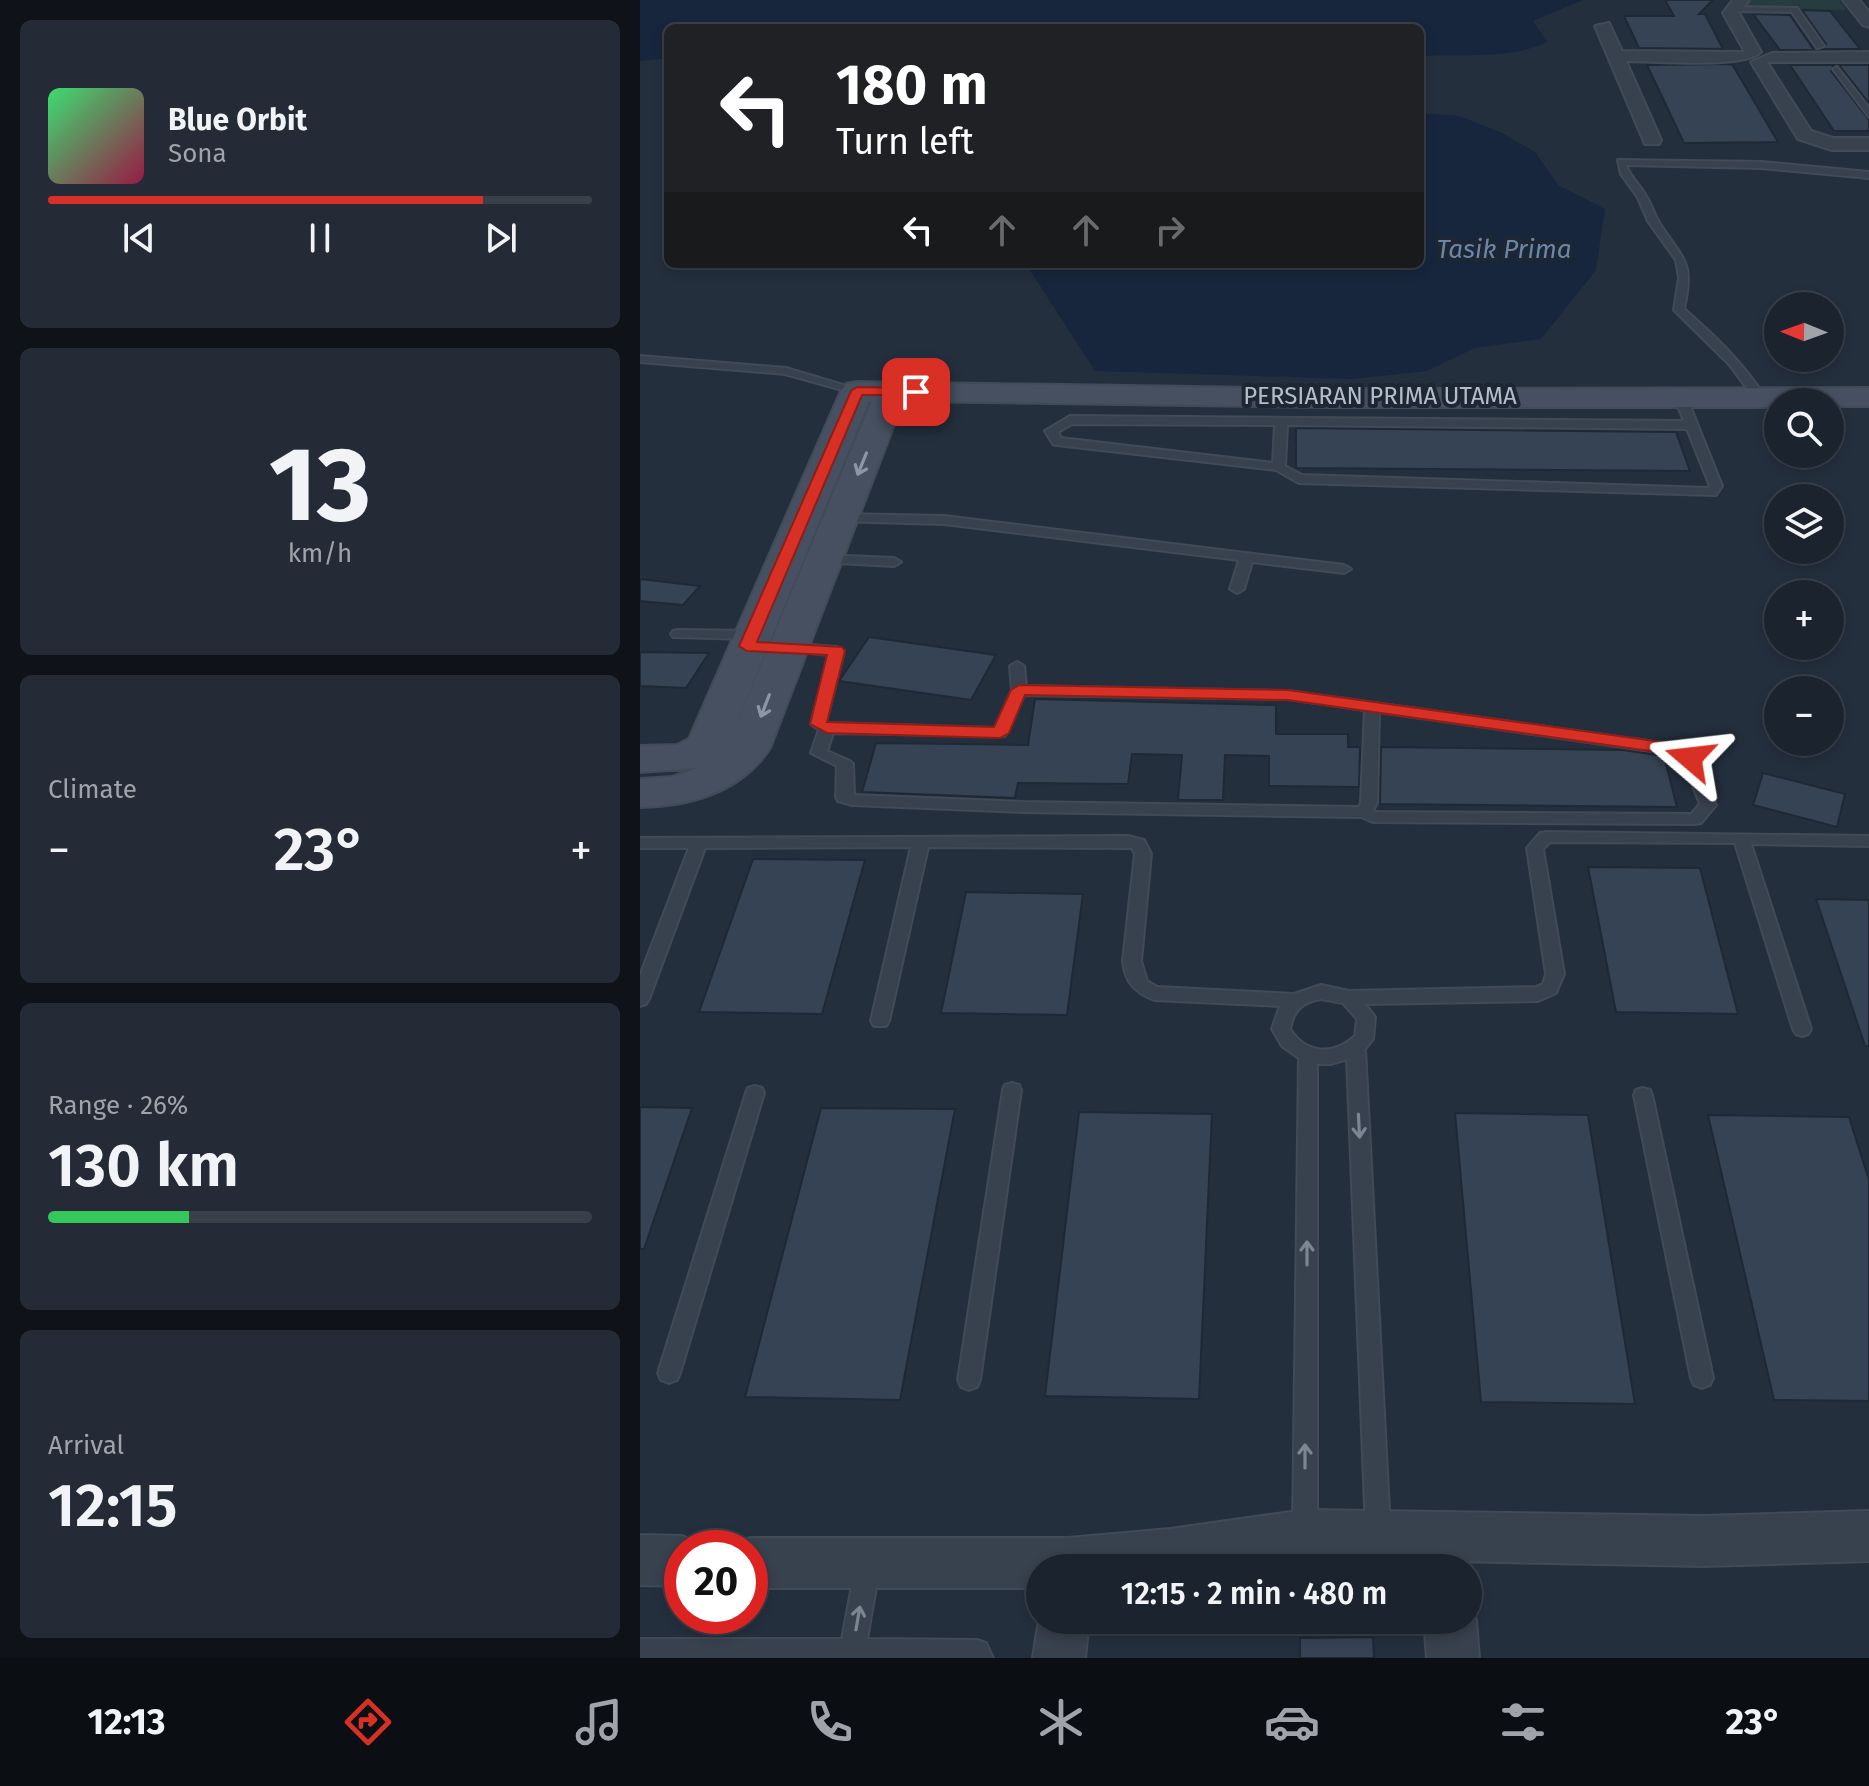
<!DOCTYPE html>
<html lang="en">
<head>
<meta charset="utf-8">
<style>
	:root { --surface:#1b232e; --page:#242b36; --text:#f1f3f6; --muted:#a0a4aa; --line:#39404a; --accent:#d93025 }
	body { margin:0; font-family:"Fira Sans",sans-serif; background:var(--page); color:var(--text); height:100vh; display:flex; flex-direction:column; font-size:30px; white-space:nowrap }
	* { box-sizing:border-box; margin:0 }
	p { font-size:26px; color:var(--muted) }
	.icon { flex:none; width:44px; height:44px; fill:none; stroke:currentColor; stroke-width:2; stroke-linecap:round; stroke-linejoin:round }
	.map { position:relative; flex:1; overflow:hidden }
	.drawer { display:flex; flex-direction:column; gap:20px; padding:20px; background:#0f1319; width:640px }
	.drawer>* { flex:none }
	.hud { position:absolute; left:24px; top:24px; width:760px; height:244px; border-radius:12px; box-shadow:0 4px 12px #0003,0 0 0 2px var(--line); background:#202124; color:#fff; overflow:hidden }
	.needle { width:52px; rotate:271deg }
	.controls { position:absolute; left:1124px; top:292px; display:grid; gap:16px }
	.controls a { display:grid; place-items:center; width:80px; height:80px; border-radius:50%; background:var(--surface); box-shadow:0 4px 12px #0003,0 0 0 2px var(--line); font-size:40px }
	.speed { position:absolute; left:24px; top:1530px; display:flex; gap:16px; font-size:40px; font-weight:700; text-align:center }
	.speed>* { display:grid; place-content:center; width:104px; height:104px; border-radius:50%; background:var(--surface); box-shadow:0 4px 12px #0003,0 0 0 2px var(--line); line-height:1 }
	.speed .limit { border:12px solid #d22; background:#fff; color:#111 }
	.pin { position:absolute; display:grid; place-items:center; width:68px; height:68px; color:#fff; margin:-34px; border-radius:16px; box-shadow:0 4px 12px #0006 }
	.me { position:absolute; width:88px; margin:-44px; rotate:287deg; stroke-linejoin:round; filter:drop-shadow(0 0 6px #0008) }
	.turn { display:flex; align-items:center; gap:28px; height:168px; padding:0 40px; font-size:36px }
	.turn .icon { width:104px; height:104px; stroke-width:2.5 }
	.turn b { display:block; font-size:56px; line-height:68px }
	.lanes { display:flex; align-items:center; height:76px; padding:0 40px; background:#0003; justify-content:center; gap:40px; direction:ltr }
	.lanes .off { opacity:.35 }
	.big { font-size:60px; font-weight:600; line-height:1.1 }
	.drawer .card { flex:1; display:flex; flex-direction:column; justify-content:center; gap:12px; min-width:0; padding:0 28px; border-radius:12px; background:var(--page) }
	.drawer .dial { align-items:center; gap:0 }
	.dial b { font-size:104px; line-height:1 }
	.song { display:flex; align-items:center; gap:24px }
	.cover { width:96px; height:96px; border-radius:12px; background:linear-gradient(135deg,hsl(140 70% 55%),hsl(340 70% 35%)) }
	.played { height:8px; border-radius:4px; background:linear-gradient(90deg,var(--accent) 80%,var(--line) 80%) }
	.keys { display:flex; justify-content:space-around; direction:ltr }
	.heat { display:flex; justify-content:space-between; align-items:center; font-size:44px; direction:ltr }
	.charge { height:12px; border-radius:6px; background:linear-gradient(90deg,#34c759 26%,var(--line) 0) }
	.trip { position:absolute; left:386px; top:1554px; width:456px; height:80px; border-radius:40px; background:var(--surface); box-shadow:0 4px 12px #0003,0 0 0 2px var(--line); font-weight:600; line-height:80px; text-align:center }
	.dock { display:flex; height:128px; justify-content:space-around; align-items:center; background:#0b0e12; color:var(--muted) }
	.dock .icon { width:56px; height:56px }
	.dock .selected { color:var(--accent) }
	.dock b { font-size:36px; color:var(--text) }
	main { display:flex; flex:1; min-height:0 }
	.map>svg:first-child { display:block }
</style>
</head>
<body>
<main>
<section class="drawer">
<div class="card">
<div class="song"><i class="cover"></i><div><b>Blue Orbit</b><p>Sona</p></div></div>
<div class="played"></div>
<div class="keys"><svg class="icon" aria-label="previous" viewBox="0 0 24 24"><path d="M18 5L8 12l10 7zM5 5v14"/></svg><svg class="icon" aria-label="pause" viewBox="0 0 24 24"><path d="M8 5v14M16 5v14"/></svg><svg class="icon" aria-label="next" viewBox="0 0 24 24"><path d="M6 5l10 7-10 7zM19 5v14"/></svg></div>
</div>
<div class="card dial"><b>13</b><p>km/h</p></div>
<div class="card"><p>Climate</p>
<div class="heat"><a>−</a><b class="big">23°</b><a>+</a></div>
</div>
<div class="card"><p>Range · 26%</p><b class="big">130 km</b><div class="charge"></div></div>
<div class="card"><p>Arrival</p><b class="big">12:15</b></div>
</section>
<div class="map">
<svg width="1229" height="1658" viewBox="0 0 1229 1658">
	<rect width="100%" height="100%" fill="#242f3e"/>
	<!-- green -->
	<polygon fill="#263c3f" points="1109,0 1199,0 1206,10 1101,9"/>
	<!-- water -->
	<g fill="#17263c">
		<path d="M0,0H943L893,21L907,42C866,61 824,53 780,56V28H28V58L0,61Z"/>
		<polygon points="780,113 819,116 860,132 895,152 918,185 965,209 956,270 901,339 835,348 787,371 712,379 455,371 386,264 780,264"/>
	</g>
	<!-- building -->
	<g fill="#364354" stroke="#1f2835" stroke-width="2">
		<polygon points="1025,0 1073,0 1059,14 1065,14 1083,49 999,48 984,16 1034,16"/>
		<polygon points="1162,10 1190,11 1220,49 1183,49 1186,44"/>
		<polygon points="1113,14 1150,15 1174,50 1140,50"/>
		<polygon points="1092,64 1138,142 1044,143 1007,65"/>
		<polygon points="1150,65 1194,65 1191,71 1229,120 1229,131 1194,131"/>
		<polygon points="1199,65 1229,65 1229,103"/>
		<polygon points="656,428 1036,432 1050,471 656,468"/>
		<polygon points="0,579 60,586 43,605 0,601"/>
		<polygon points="229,637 356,655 331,700 199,681"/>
		<polygon points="0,652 69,653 46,688 0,686"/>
		<polygon points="395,699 636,705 636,734 708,734 708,747 720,747 719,787 629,786 629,756 585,755 583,800 538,800 542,755 492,754 488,784 378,783 375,798 222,792 236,743 388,745"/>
		<polygon points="741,747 983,750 1024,756 1037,807 740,804"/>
		<polygon points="1123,773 1205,794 1197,827 1113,805"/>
		<polygon points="113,859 225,860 182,1014 59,1012"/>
		<polygon points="948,867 1060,868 1098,1014 976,1012"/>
		<polygon points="326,892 443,894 427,1015 301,1013"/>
		<polygon points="1176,899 1229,900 1229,1046 1225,1046"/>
		<polygon points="0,1107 52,1108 4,1249 0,1249"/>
		<polygon points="181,1108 315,1109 260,1400 105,1397"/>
		<polygon points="439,1112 572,1114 559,1399 405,1396"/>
		<polygon points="815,1113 948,1115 995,1404 841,1402"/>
		<polygon points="1068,1115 1209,1117 1229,1180 1229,1401 1134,1400"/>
		<polygon points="733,1637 734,1658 660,1658 660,1638"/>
	</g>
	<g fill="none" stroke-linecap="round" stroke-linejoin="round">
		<!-- service casing -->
		<g stroke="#414a57" stroke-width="4">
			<g id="service">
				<polygon points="1093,7 1157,8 1184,46 1177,48 1152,12 1090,11"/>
				<polygon points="1197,67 1229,108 1229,117 1193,69"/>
				<path d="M978,160L1121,162L1229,172V178L1121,168L986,165C990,177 1000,185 1006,196C1012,205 1014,215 1020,224C1045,262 1054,262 1044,309C1075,336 1103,363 1125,397L1123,399H1115L1089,364L1034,310L1039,278L1036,260L1008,221L997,196L981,174Z"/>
				<polygon points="0,356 146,368 223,391 217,394 145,374 0,362"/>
				<path d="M1040,393L1046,396L1082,486L1076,495L659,483L636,470L417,445L413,444L405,431L430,416L1044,421L1034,396ZM432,424L635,425L633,463L421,438L418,432ZM647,425L1047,429L1070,486L1068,488L662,475L645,466Z"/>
				<polygon points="200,514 304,516 704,565 711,569 704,573 612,562 604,589 597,593 590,589 599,560 304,524 196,521 194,518"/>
				<polygon points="183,555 254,558 261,562 254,566 178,562 178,556"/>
				<polygon points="38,630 112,631 119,635 112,639 33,637 31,634 33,631"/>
				<path d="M148,643L197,647L204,651L186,722L189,723L355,728L372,690L370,666L377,662L384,666L386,686L648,691L1036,745L1055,755L1076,805L1061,823L1055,824L733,822L721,817L383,812L212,805L198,801L196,797L197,766L171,753L179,730L171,724L189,655L143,650L141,647ZM384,695L648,699L725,710L721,803L719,807L383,802L214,795L213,764L210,761L187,751L193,733L365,736ZM739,712L1032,754L1043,761L1060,804L1051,814L736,812L733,810L737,803Z"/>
				<path d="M906,832L1229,836V846L1111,844L1171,1029L1168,1034L1162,1036L1156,1034L1153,1029L1095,843L910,842L903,849L924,974L916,993L898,1001L725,1004L735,1017L733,1039L725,1049L750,1530L746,1538L738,1541L730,1538L726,1530L707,1059L691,1064H677V1532L673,1540L665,1543L657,1540L653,1532L659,1058L642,1046L632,1029L640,1006L515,1000C495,993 485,982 483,961L495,854L492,848L288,847L249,1021L246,1026H234L231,1021L271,847L65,848L9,999L6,1004L0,1006V976L49,848H0V838L488,836L504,840L511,854L501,961L507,981L517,987L654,994L681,985L709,991L896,987L903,984L906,974L887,848L900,833ZM681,999L703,1003L717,1019L715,1036C693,1056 666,1054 650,1029C653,1010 663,1002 681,999Z"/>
				<polygon points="372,1083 379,1085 381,1090 340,1380 337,1387 329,1390 321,1387 318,1380 363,1090 365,1085"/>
				<polygon points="115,1086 122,1088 124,1093 40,1373 37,1380 29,1383 21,1380 18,1373 106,1093 108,1088"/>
				<polygon points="1003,1088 1010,1090 1012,1095 1073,1378 1070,1385 1062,1388 1054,1385 1051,1378 994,1095 996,1090"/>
				<polygon points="227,1558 235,1562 239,1570 227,1639 337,1640 346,1643 353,1658 0,1658 0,1639 202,1639 215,1570 219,1562"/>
			</g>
		</g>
		<!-- minor casing -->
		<g stroke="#414a57" stroke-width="4">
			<g id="minor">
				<path d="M1093,0H1109L1099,13L1121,52C1102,69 1017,61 986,61L1021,140L1019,144H1005L955,26L969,23L982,51L1105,52L1083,13Z"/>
				<polygon points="1203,0 1219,0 1229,12 1229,27 1223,25"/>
				<polygon points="1229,52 1229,62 1127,62 1171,131 1193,138 1229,138 1229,150 1192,150 1158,139 1111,62 1132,53"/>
				<polygon points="665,1510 1064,1516 1229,1511 1229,1561 1064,1566 665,1558 602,1568 400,1568 400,1588 110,1588 110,1548 91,1548 110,1538 428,1538 530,1529"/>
				<polygon points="0,1535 42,1536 60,1543 62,1548 42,1548 42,1586 0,1585"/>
				<polygon points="828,1602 836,1620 839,1658 787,1658 784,1620 828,1620"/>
				<polygon points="400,1613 400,1620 449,1620 445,1658 393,1658"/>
			</g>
		</g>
		<!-- secondary casing -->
		<g stroke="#414a57" stroke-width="4">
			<path id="secondary" d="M217,382L688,389L1229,388V406H1190V402H1138V407H688L263,401L130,748C101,792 50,806 0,807V779L32,777L58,768L0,772V746L37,745L49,739L201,391L206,384ZM229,401H232L87,746Z"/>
		</g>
		<!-- service -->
		<use href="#service" fill="#38414e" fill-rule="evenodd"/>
		<!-- minor -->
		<use href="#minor" fill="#38414e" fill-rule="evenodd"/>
		<!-- secondary -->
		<use href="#secondary" fill="#465061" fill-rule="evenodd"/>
	</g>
	<!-- one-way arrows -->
	<defs><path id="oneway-shaft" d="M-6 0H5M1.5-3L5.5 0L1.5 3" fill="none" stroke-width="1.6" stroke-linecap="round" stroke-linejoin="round" transform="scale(2)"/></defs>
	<g stroke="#8e96a5">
		<use href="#oneway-shaft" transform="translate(222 464) rotate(112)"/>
		<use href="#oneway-shaft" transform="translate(125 706) rotate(111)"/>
	</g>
	<g stroke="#7c8592">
		<use href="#oneway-shaft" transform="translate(719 1126) rotate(87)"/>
		<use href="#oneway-shaft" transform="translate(667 1253) rotate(-90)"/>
		<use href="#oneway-shaft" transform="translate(665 1456) rotate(-90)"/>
		<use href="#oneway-shaft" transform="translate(218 1618) rotate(-80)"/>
	</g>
	<!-- route -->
	<polygon fill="#d93025" stroke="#8d1f18" stroke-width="2" points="217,387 276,388 283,392 276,395 222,395 117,642 202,647 205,651 187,722 354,727 371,690 379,685 648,690 1036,744 1059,758 1050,763 1031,754 648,700 385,695 369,733 360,738 187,733 170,724 187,655 107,651 99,646 211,391"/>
	<g text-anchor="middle" stroke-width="8" stroke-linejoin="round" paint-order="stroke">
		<!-- far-street labels -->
		<g font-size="24" fill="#b4bcc9" stroke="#1d2633">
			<text x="740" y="404">PERSIARAN PRIMA UTAMA</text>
		</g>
		<!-- far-water labels -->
		<g font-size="26" font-style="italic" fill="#6d86a8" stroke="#1d2633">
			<text x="864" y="258">Tasik Prima</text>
		</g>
	</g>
</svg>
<div class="controls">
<a><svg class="needle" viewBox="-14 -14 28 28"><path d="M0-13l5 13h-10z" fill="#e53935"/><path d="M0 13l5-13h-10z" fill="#a0a4aa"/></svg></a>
<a><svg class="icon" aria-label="search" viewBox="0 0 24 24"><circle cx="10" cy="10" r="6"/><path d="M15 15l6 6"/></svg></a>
<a><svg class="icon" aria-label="layers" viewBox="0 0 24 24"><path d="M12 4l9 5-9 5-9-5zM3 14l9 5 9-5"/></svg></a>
<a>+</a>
<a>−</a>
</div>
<div class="speed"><div class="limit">20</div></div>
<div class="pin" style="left:276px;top:392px;background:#d93025"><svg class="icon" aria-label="arrive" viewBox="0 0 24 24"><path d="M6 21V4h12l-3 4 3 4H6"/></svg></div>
<svg class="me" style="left:1050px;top:758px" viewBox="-20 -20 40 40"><path d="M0-17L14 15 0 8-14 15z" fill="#d93025" stroke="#fff" stroke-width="4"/></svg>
<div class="trip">12:15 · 2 min · 480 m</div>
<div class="hud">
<div class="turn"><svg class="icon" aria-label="left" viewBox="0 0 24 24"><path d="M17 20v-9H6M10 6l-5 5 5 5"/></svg><div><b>180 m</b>Turn left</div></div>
<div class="lanes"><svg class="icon" aria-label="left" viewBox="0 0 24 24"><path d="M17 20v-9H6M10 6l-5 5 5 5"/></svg><svg class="icon off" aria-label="ahead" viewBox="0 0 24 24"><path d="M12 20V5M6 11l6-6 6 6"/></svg><svg class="icon off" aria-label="ahead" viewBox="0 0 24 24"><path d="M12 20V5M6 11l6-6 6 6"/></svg><svg class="icon off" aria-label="right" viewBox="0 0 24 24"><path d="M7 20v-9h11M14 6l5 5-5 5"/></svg></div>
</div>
</div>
</main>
<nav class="dock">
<b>12:13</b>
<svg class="icon selected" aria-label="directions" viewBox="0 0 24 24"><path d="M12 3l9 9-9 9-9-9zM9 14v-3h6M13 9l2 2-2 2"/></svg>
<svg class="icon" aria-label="music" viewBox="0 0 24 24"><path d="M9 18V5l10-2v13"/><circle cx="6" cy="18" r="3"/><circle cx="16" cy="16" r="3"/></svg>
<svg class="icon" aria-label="phone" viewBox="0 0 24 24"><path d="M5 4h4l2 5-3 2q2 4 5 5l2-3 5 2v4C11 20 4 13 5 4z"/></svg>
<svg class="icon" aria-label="climate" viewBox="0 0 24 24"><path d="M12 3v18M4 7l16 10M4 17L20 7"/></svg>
<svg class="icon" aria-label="car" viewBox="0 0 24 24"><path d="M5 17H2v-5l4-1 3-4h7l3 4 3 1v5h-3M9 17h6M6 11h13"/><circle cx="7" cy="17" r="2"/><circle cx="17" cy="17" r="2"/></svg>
<svg class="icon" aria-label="filters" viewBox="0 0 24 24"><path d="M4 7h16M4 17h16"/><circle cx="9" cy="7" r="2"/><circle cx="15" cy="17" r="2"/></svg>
<b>23°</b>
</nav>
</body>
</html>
